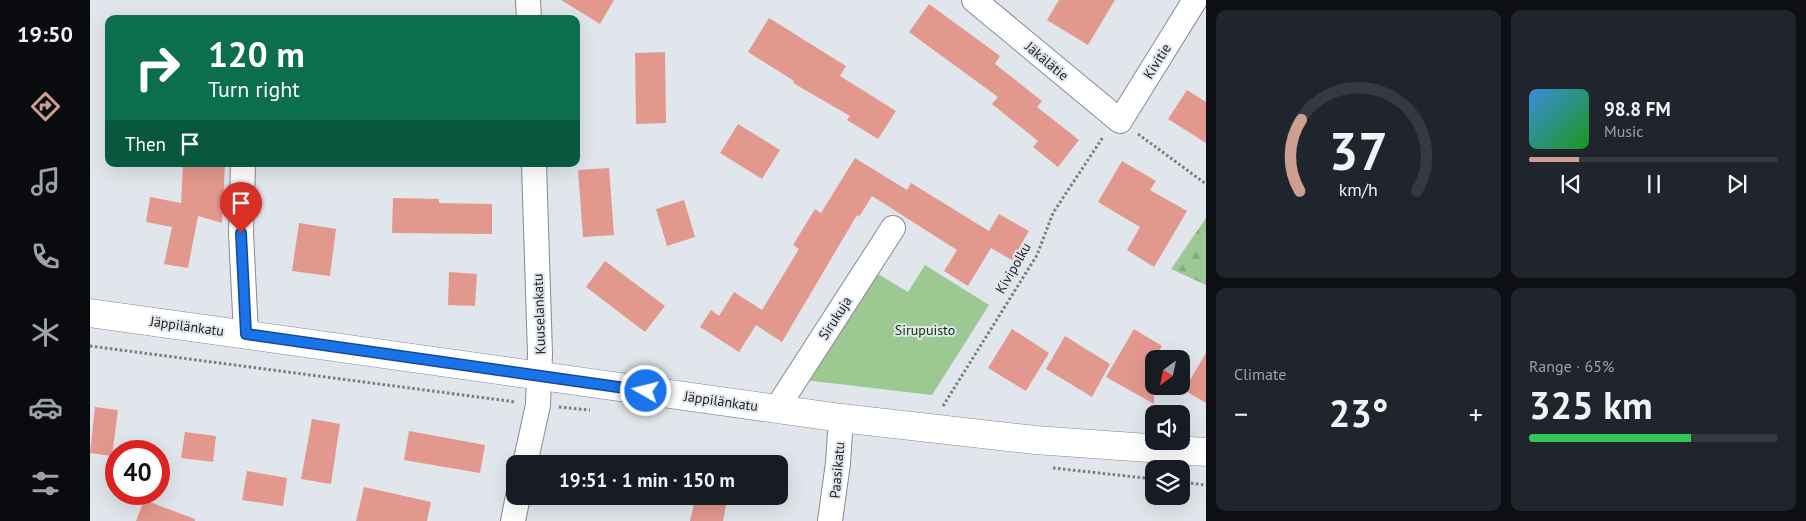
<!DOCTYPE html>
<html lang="en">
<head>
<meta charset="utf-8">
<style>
	:root { --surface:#171b24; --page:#20242c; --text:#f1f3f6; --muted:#9ea1a6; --line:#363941; --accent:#cd9f93 }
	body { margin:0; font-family:"PT Sans",sans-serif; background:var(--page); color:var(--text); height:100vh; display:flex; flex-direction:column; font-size:19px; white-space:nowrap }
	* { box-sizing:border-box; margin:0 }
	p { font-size:16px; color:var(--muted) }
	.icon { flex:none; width:28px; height:28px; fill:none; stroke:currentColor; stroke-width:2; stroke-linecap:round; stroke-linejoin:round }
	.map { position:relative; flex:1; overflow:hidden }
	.sheet { display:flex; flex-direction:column; gap:10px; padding:10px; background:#0d0f14; width:600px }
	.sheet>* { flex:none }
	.banner { position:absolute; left:15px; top:15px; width:475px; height:152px; border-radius:10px; box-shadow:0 5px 20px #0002; background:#0b6e4f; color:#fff; overflow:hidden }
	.needle { width:32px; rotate:213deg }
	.fabs { position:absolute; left:1055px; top:350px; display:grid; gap:10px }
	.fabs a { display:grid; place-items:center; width:45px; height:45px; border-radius:10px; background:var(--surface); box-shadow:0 5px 20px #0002; font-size:25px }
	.speed { position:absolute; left:15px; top:440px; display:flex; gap:10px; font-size:25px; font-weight:700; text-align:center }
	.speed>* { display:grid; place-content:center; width:65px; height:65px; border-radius:50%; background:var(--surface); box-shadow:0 5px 20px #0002; line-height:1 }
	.speed .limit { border:8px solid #d22; background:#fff; color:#111 }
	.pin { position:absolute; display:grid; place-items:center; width:42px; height:42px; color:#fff; margin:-51px -21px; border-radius:50% 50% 50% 0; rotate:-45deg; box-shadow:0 0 5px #0007 }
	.pin .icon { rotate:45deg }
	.me { position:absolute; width:55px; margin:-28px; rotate:278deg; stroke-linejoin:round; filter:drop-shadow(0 0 4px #0008) }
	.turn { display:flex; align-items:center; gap:18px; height:105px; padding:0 20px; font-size:22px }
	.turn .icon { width:65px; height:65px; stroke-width:2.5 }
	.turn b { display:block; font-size:35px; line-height:42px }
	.then { display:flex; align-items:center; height:48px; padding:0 20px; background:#0003; gap:10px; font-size:19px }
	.big { font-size:38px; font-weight:700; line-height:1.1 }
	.sheet .widget { flex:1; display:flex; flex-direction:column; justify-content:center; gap:8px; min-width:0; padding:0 18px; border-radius:10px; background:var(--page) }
	.sheet .dial { align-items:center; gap:0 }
	.dial svg { height:130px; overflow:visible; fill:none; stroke:var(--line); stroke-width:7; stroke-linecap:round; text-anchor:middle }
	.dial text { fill:var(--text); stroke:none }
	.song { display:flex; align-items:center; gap:15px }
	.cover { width:60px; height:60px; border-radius:8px; background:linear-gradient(135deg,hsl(210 70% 55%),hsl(120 70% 35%)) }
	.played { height:5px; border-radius:2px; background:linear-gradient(90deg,var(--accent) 20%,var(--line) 20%) }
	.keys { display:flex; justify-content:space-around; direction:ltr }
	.heat { display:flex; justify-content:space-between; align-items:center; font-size:28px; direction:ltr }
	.charge { height:8px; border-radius:4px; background:linear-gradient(90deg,#34c759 65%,var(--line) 0) }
	.sheet .tiles { flex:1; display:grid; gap:10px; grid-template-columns:repeat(2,1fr) }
	.trip { position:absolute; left:416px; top:455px; width:282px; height:50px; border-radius:10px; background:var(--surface); box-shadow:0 5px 20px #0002; font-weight:700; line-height:50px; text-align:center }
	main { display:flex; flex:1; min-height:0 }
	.tabs { display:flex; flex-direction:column; width:90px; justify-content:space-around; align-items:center; background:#090b0e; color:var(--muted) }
	.tabs .icon { width:35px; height:35px }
	.tabs .active { color:var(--accent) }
	.tabs b { font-size:22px; color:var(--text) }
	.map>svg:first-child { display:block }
</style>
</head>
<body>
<main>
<nav class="tabs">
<b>19:50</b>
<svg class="icon active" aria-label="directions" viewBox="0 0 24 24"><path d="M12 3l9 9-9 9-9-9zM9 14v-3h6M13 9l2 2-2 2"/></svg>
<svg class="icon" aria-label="music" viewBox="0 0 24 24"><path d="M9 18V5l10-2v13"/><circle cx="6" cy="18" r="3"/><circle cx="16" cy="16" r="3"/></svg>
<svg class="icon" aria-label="phone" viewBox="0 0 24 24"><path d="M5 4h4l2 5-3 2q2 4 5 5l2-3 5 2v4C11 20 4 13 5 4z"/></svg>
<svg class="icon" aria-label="climate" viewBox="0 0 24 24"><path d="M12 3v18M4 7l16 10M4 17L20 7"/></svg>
<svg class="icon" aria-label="car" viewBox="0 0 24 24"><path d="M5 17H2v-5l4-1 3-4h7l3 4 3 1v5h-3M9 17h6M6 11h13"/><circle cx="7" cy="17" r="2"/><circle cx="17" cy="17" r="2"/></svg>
<svg class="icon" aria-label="filters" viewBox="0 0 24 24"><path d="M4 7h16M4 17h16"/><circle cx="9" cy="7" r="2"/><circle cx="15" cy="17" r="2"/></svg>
</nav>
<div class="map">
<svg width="1116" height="521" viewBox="0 0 1116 521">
	<defs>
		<pattern id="forest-firs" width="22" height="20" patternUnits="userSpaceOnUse" patternTransform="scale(1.25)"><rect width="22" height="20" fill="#9cc992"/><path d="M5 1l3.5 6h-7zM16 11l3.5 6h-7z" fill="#86ac7e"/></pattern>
	</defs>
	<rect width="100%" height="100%" fill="#e0e6eb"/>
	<!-- green -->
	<polygon fill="#9cc992" points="835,265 899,305 842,395 714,380 783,271 818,292"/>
	<!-- forest -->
	<polygon fill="url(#forest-firs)" points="1116,218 1116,285 1081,269"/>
	<!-- building -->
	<g fill="#e3988e">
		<polygon points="471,0 524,0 510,24"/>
		<polygon points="969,0 1025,0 998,45 957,20"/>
		<polygon points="839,4 910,56 905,64 952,101 947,107 989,140 968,167 943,147 948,141 902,104 908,97 819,32"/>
		<polygon points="679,18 756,66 750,76 806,111 788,139 757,120 760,116 703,83 704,81 658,52"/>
		<polygon points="575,52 576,123 546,124 545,53"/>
		<polygon points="1097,90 1116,102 1116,143 1078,119"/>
		<polygon points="648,124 690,150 672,179 630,153"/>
		<polygon points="765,158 817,190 821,183 899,231 909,214 939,231 922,260 901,248 878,286 854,271 867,250 782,196 769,217 767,215 692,342 666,325 649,352 610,327 621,310 629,316 644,292 672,310 709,249 703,245 725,209 731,213"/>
		<polygon points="1032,161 1066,181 1060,190 1097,211 1064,267 1037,250 1050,227 1008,202"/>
		<polygon points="93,164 135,164 132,223 108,216 98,268 74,264 82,227 56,222 60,197 91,203"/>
		<polygon points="519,168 524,235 493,237 488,170"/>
		<polygon points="303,198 349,199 349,203 402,204 402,234 302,233"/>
		<polygon points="594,200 605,237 577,246 566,209"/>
		<polygon points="209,223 246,229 240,276 202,271"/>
		<polygon points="515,261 575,306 555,332 496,287"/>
		<polygon points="359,272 387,274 385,306 358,305"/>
		<polygon points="922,329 959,353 936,391 898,368"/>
		<polygon points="1044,329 1072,346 1064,359 1064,404 1016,377"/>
		<polygon points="975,336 1020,364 1002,397 956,369"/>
		<polygon points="1116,353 1116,403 1094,390"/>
		<polygon points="5,407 28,410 22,456 0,453"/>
		<polygon points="222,419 250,424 241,484 211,479"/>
		<polygon points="319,431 395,445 390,473 314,460"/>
		<polygon points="95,432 126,436 123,462 91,458"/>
		<polygon points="157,471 197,478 193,506 152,500"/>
		<polygon points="274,487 341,502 337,521 266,521"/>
		<polygon points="606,496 638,496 633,521 600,521"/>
		<polygon points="54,500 105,519 105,521 46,521"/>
	</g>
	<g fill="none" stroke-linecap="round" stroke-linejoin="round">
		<!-- minor casing -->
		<g stroke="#868b90" stroke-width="26">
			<g id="minor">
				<polyline points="438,0 439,19"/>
				<polyline points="884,0 1030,121 1105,0"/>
				<polyline points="153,164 151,233 156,334"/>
				<polyline points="687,408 803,228"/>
				<polyline points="435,464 448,405 450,354 444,164"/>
				<polyline points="423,521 428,496"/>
				<polyline points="740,521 748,463 751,418"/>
			</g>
		</g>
		<!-- tertiary casing -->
		<g stroke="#868b90" stroke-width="29">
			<polyline id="tertiary" points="0,313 751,418 945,440 1116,452"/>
		</g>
		<!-- path -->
		<g stroke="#7a7d81" stroke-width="3" stroke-dasharray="2.5 2.5" stroke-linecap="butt">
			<polyline points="1048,134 1116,184"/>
			<polyline points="0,346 426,402"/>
			<polyline points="853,406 947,255 963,213 1013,137"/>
			<polyline points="469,407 500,410"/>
			<polyline points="963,468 1064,479"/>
			<polyline points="1091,482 1116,485"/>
		</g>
		<!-- minor -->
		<use href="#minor" stroke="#fff" stroke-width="24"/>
		<!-- tertiary -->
		<use href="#tertiary" stroke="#fff" stroke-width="28"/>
	</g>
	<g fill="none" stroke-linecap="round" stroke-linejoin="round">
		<!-- route casing -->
		<g stroke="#114b97" stroke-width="12">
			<polyline id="route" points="151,233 156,334 556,391"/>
		</g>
		<!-- route -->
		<use href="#route" stroke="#1a73e8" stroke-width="9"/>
	</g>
	<g text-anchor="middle" stroke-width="4" stroke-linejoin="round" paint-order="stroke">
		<!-- street labels -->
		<g font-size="14" fill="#222426" stroke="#e0e6eb">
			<text transform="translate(957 61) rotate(40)" y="5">Jäkälätie</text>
			<text transform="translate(1067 61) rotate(-58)" y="5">Kivitie</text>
			<text transform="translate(923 268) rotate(-60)" y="5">Kivipolku</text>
			<text transform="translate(449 314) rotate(-92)" y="5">Kuuselankatu</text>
			<text transform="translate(745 318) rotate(-57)" y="5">Sirukuja</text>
			<text transform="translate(97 326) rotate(8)" y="5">Jäppilänkatu</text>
			<text transform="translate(631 401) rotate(8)" y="5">Jäppilänkatu</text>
			<text transform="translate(747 470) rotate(-85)" y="5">Paasikatu</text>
		</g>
		<!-- park labels -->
		<g font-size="14" fill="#0a3700" stroke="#e0e6eb">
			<text x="835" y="335">Sirupuisto</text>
		</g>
	</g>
</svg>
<div class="fabs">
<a><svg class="needle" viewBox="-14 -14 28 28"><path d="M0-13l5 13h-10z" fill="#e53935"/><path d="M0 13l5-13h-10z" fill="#9ea1a6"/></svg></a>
<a><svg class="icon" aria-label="sound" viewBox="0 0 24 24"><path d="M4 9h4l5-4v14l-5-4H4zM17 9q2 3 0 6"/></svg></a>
<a><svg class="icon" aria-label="layers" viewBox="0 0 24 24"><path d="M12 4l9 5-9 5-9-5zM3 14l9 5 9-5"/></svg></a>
</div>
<div class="speed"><div class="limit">40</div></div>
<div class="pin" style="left:151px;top:233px;background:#d93025"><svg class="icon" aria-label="arrive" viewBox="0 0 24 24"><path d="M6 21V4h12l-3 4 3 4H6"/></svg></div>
<svg class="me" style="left:556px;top:391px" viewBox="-20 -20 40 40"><circle r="17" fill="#1a73e8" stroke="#fff" stroke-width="3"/><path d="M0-11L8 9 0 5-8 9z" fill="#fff"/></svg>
<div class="trip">19:51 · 1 min · 150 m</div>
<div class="banner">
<div class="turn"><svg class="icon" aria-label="right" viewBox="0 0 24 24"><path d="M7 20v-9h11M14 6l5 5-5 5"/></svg><div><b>120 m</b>Turn right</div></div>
<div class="then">Then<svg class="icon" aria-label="arrive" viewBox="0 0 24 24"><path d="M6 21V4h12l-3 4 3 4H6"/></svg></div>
</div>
</div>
<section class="sheet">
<div class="tiles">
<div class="widget dial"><svg viewBox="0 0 100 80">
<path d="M14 69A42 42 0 1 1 86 69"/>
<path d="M14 69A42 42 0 0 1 15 25" stroke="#cd9f93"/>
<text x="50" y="56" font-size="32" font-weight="700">37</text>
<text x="50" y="72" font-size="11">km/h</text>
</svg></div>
<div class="widget">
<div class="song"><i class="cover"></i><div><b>98.8 FM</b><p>Music</p></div></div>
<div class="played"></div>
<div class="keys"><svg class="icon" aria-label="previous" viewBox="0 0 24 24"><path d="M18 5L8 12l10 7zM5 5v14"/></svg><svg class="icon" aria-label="pause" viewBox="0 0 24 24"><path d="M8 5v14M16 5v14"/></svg><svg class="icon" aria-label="next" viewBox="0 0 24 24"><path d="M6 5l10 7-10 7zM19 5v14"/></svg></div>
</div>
<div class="widget"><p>Climate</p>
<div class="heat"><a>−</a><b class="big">23°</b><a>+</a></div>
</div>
<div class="widget"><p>Range · 65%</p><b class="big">325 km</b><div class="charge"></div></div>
</div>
</section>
</main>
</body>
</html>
